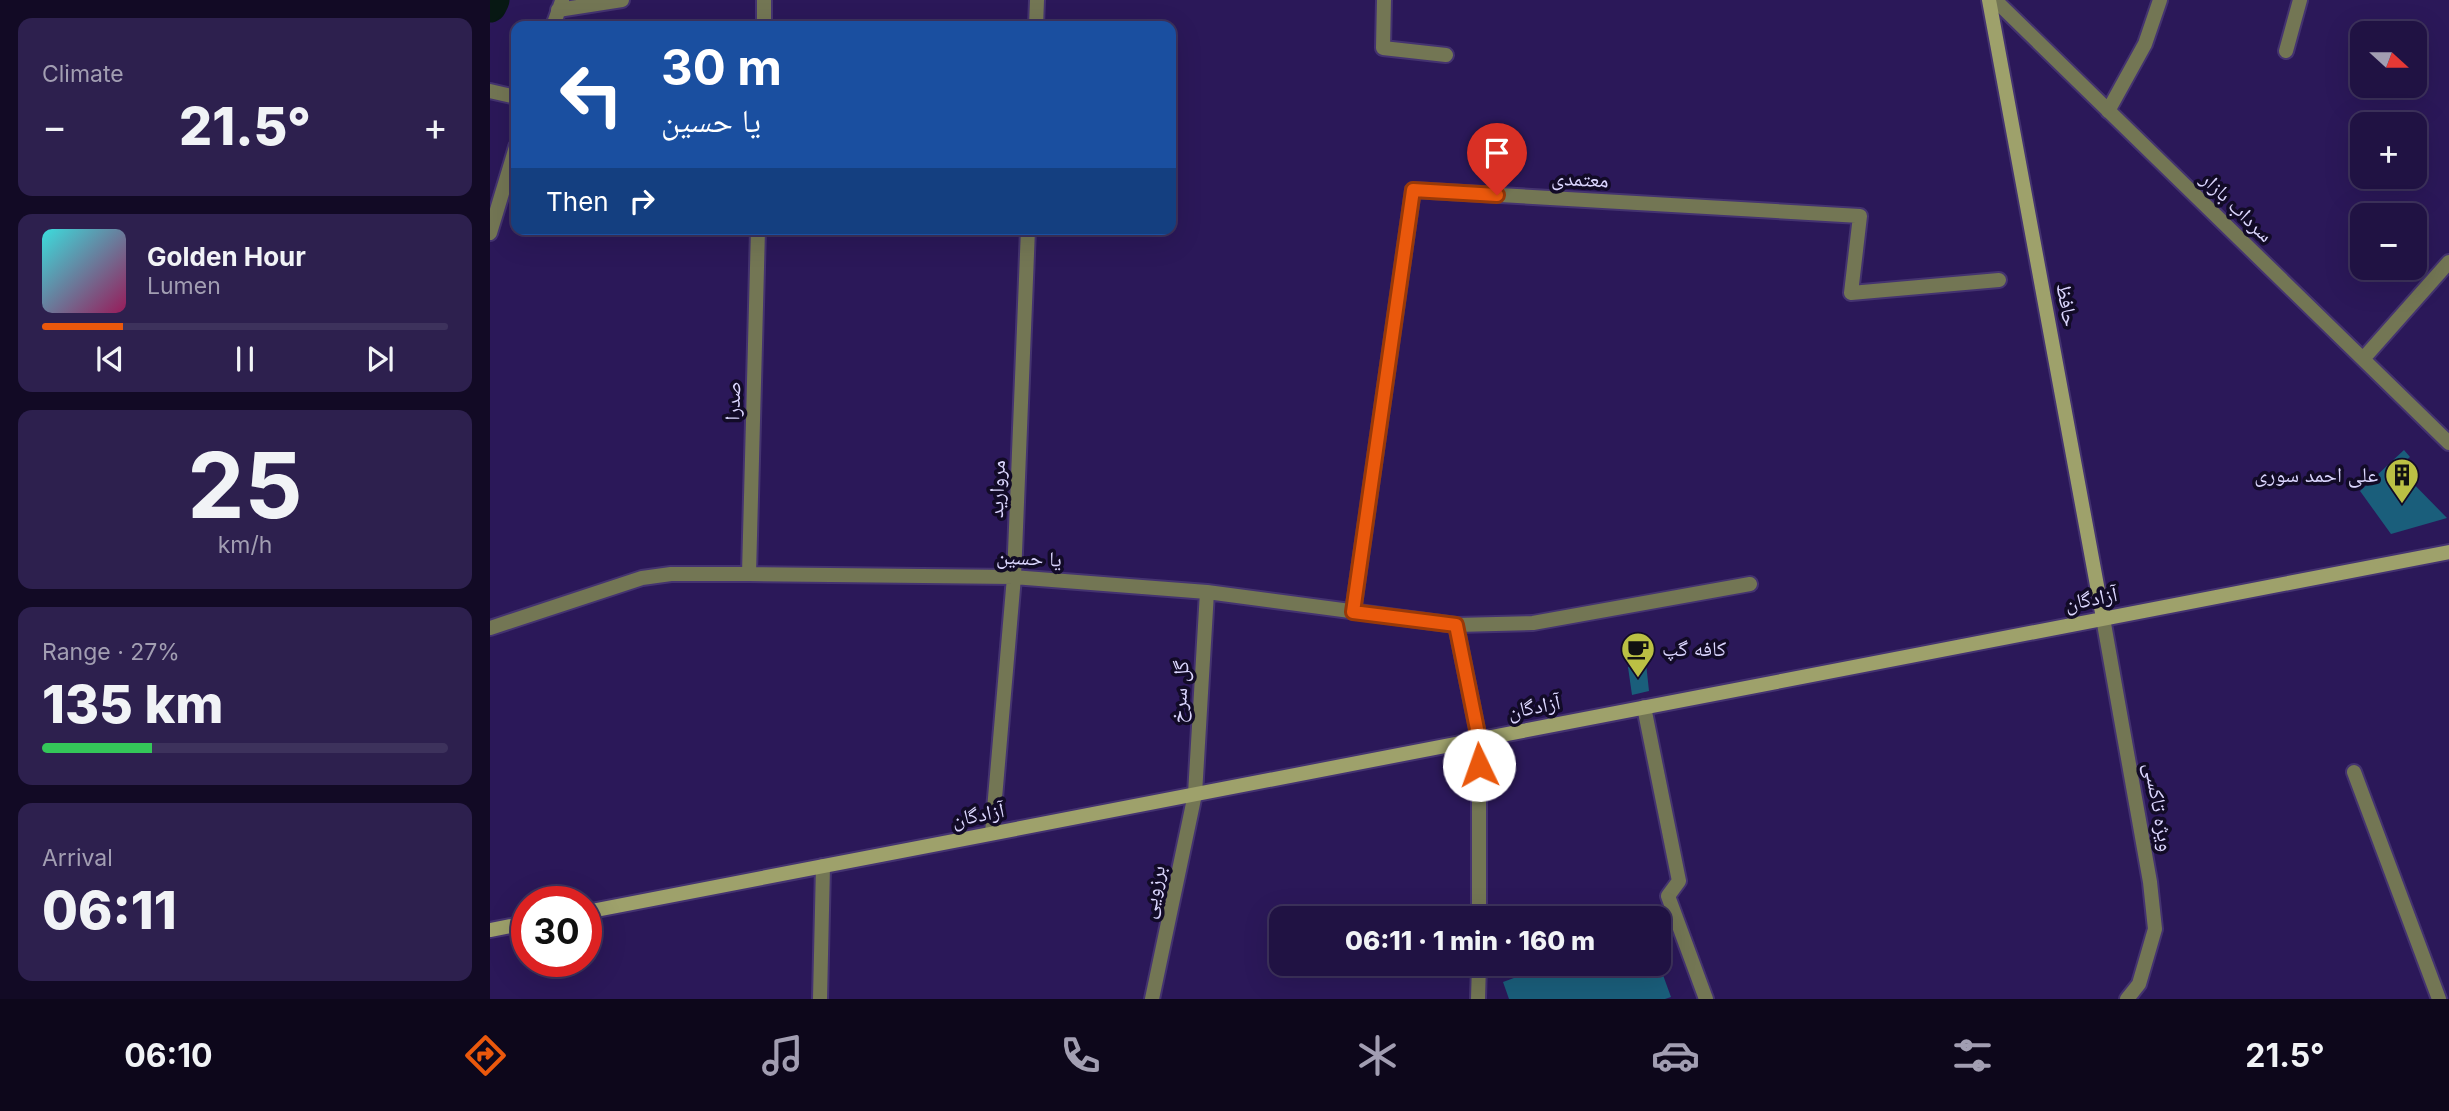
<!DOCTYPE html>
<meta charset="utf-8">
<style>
:root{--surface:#201243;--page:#2d204e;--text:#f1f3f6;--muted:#a29eb2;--line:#3d325c;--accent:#ea580c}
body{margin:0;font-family:Inter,"Noto Naskh Arabic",sans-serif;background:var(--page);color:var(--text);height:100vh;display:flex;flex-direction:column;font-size:26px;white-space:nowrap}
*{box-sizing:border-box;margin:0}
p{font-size:23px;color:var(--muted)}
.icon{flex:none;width:38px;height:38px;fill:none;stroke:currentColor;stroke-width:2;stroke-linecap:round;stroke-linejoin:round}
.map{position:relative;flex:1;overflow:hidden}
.drawer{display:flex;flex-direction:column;gap:18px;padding:18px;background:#120a25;width:490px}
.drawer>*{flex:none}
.hud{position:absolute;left:21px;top:21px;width:665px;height:214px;border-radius:14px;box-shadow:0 7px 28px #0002,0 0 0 2px var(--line);background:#1a4fa0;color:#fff;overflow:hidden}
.needle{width:46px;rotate:111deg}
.controls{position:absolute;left:1860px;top:21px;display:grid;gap:14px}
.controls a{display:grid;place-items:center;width:77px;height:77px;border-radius:14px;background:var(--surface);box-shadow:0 7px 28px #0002,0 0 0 2px var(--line);font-size:35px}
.speed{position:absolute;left:21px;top:886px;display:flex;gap:14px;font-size:35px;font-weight:700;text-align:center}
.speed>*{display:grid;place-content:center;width:91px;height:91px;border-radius:50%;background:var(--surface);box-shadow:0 7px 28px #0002,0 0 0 2px var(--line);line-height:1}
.speed .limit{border:10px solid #d22;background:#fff;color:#111}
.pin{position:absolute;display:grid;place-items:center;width:60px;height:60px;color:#fff;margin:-72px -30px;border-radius:50% 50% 50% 0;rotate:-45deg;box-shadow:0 0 7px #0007}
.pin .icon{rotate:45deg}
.me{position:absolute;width:77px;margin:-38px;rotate:357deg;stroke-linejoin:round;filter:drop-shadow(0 0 5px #0008)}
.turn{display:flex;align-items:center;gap:24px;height:147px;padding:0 35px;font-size:32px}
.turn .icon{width:91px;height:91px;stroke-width:2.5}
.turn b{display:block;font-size:49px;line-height:60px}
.then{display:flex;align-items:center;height:66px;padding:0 35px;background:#0003;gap:14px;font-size:26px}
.big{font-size:52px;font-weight:800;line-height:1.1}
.drawer .widget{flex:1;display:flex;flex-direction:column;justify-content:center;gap:10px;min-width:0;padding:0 24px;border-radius:14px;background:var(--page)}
.drawer .dial{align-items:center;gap:0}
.dial b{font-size:91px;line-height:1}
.song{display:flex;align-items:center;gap:21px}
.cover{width:84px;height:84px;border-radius:10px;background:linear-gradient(135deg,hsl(180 70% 55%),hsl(330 70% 35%))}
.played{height:7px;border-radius:4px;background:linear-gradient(90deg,var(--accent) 20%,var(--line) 20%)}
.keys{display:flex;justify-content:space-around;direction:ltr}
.heat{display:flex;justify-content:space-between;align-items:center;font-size:38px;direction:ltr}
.charge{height:10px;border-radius:5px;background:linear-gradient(90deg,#34c759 27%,var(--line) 0)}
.trip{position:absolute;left:779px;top:906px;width:402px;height:70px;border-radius:14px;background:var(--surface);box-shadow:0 7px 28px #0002,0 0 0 2px var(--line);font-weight:800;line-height:70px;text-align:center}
.dock{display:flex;height:112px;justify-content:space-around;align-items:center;background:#0d071b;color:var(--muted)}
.dock .icon{width:49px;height:49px}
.dock .selected{color:var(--accent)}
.dock b{font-size:32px;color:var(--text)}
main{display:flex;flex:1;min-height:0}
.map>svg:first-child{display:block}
</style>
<main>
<section class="drawer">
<div class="widget"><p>Climate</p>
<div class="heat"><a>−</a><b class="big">21.5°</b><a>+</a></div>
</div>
<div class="widget">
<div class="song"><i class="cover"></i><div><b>Golden Hour</b><p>Lumen</p></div></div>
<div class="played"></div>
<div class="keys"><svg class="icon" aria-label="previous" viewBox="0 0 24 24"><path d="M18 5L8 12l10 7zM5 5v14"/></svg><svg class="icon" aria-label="pause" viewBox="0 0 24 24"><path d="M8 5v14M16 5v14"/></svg><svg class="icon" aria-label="next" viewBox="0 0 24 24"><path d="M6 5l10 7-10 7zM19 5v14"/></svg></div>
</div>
<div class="widget dial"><b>25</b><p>km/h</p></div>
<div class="widget"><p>Range · 27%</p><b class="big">135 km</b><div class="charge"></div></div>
<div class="widget"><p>Arrival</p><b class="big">06:11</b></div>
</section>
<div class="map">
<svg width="1959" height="999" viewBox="0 0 1959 999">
<rect width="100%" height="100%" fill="#2b1859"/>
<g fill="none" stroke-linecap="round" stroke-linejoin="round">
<path stroke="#071813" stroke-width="33" d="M0,6l3,-6"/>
</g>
<path fill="#1a5e7b" d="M1914,450l6,7 -13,10 50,51 -56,16 -31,-43z
M1156,663l3,28 -17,4 -4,-28z
M1061,964h108l12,33 -6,2h-156l-6,-17z"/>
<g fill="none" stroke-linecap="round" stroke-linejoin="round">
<g stroke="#443370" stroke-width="18">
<path id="lane" d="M1613,618l47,264 5,47 -16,55 -12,15"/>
</g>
<g stroke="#443370" stroke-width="18">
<path id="street" d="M894,0l-1,48 63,7
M1505,0l454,443
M68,10l64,-10
M63,26l9,-25
M274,26v-26
M546,26l1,-26
M1796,51l14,-51
M0,91l26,6
M1618,111l37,-67 15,-44
M0,233l26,-86
M1873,359l86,-97
M259,574l9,-345
M863,612l60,-422 447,26 -9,77 148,-13
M966,625l77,-2 217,-39
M0,628l152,-50 29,-4h78l265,3 193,15 249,33 23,114v180
M1154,707l35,174 -11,15 38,103
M1864,772l85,227
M502,833l22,-256 14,-348
M330,999l3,-133
M662,999l43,-205 12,-202
M988,999l1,-35"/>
</g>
<g stroke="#443370" stroke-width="18">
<path id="secondary" d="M1499,0l114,618
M96,912l1863,-360
M0,930l37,-7"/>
</g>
<use href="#lane" stroke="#737654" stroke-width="14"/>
<use href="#street" stroke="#737654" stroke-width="14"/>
<use href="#secondary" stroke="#9ea16b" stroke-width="14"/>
</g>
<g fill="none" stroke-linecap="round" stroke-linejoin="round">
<g stroke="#983908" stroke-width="18">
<path id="route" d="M989,765v-26l-23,-114 -103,-13 60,-422 84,5"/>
</g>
<use href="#route" stroke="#ea580c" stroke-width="12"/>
</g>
<defs>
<g id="building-pin" transform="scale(1.75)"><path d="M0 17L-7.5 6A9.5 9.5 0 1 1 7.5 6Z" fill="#bbc044" stroke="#120b27"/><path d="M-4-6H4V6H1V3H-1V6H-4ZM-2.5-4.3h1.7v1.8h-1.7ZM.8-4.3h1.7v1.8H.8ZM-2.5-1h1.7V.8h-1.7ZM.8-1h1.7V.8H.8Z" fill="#111"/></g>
<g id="cafe-pin" transform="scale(1.75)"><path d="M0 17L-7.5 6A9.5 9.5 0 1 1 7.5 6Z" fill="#bbc044" stroke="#120b27"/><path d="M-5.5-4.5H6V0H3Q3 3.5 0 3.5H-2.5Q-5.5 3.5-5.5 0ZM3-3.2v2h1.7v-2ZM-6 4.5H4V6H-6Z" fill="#111"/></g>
</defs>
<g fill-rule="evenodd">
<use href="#building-pin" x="1912" y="475"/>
<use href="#cafe-pin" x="1148" y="649"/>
</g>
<g text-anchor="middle" stroke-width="7" stroke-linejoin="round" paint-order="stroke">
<g font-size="21" fill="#dbd6fe" stroke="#120b27">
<text transform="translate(1090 179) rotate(3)" y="7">معتمدی</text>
<text transform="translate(1747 207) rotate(44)" y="7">سرداب بازار</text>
<text transform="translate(1577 305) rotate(80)" y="7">حافظ</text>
<text transform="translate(243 401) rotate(-88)" y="7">صدرا</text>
<text transform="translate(507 489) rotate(-88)" y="7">مروارید</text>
<text transform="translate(539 558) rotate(3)" y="7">یا حسین</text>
<text transform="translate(1601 599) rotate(-11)" y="7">آزادگان</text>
<text transform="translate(690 692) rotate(-87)" y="7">گل سرخ</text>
<text transform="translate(1044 707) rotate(-11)" y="7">آزادگان</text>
<text transform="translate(1669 807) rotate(80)" y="7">ویژه تاکسی</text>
<text transform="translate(488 815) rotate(-11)" y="7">آزادگان</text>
<text transform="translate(663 892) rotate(-78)" y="7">برزویی</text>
</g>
<g font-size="21" fill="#dbd6fe" stroke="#120b27" text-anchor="end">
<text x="1888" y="482">علی احمد سوری</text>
<text x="1172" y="656" text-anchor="start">کافه گپ</text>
</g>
</g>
</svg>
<div class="controls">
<a><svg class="needle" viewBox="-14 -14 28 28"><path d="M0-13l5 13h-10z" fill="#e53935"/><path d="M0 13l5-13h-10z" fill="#a29eb2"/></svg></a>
<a>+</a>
<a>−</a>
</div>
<div class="speed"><div class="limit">30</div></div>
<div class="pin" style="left:1007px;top:195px;background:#d93025"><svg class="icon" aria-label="arrive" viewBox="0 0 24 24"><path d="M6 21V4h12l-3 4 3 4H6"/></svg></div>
<svg class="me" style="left:989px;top:765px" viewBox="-20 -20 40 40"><circle r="19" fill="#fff"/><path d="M0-13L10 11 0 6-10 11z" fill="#ea580c"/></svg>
<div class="trip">06:11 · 1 min · 160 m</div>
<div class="hud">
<div class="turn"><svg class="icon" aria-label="left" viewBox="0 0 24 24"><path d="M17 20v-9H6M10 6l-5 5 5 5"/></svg><div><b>30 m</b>یا حسین</div></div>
<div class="then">Then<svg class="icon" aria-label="right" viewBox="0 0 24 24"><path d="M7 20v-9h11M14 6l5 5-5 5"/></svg></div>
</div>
</div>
</main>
<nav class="dock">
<b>06:10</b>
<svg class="icon selected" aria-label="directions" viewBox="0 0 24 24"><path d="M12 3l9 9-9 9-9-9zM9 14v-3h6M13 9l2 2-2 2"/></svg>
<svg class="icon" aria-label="music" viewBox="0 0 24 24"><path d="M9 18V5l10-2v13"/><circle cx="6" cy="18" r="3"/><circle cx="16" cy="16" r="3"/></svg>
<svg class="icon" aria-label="phone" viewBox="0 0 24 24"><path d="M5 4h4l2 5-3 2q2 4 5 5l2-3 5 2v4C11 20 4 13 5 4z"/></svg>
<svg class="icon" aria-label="climate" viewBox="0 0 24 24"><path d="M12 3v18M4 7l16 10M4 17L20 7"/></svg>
<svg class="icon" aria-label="car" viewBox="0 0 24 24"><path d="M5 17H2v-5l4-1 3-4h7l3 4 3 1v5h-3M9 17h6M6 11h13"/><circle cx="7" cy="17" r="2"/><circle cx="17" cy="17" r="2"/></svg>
<svg class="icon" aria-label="filters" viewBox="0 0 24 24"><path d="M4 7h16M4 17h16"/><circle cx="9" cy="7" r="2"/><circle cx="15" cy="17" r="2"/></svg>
<b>21.5°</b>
</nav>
